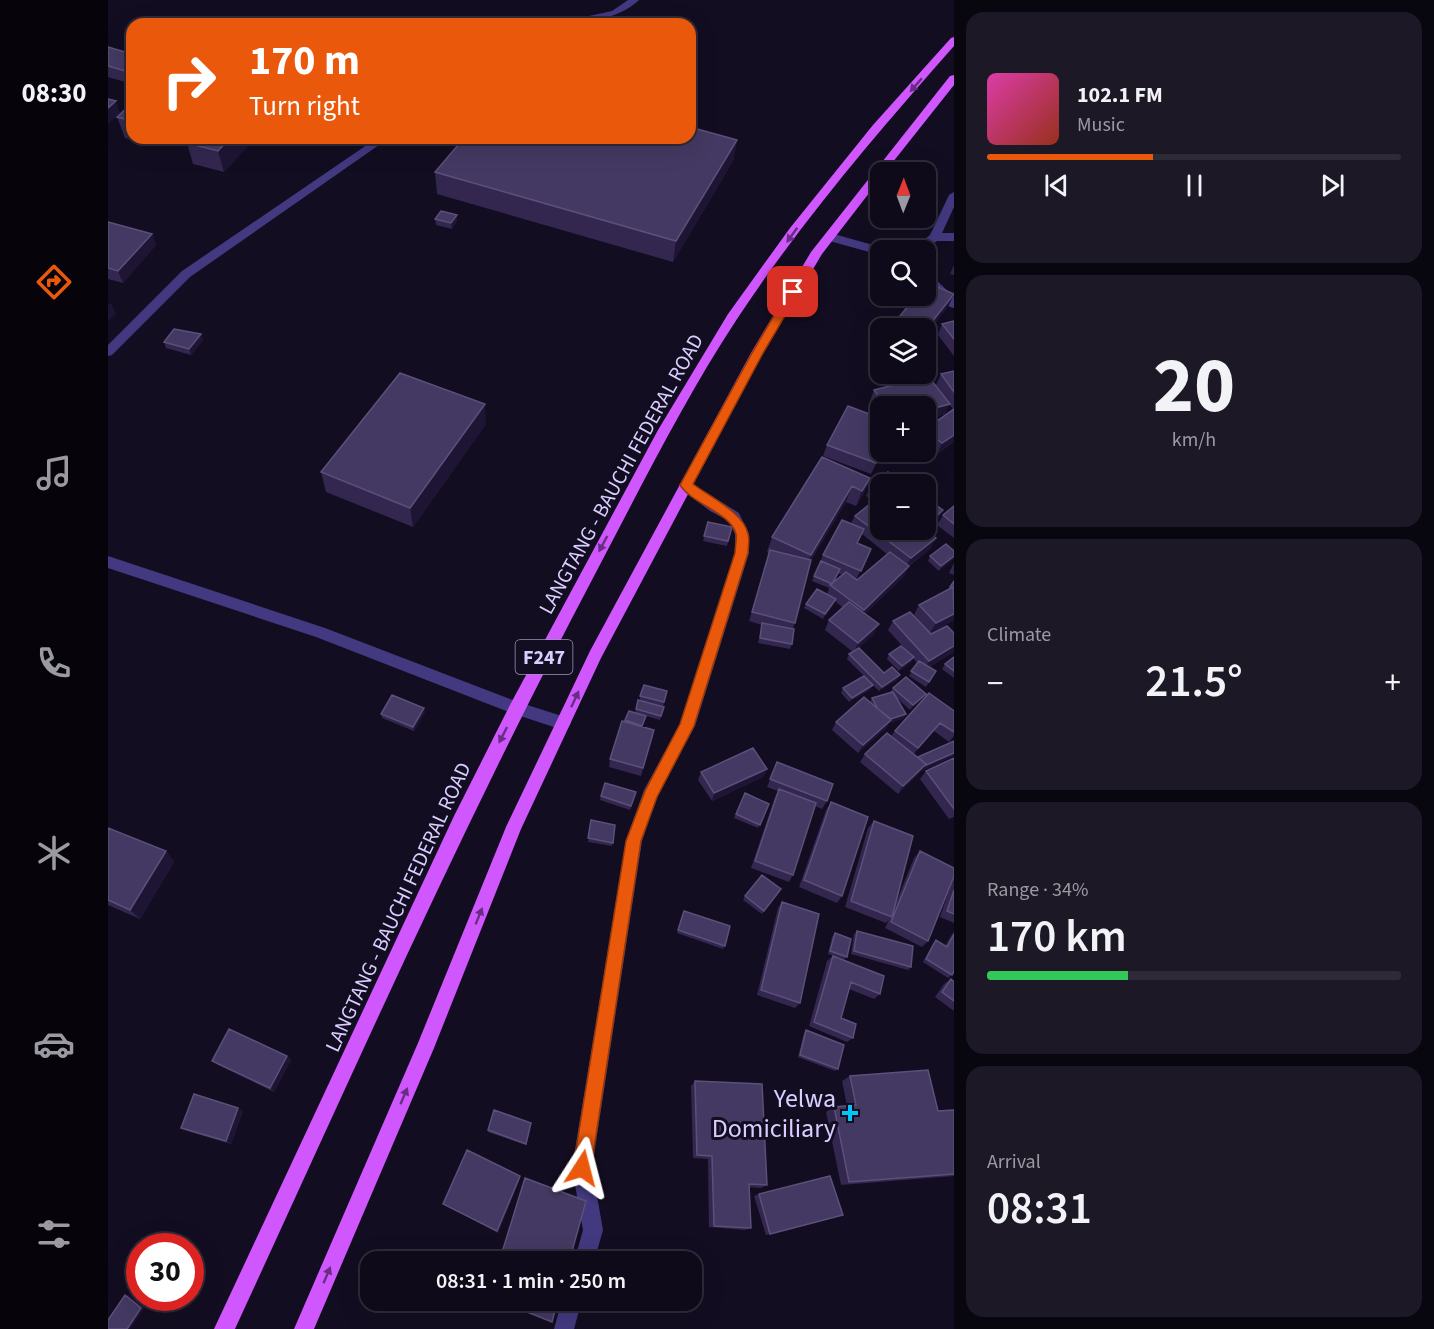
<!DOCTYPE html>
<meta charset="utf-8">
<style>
:root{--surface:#0e0a19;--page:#1c1826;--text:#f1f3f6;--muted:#9b9aa2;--line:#2e2b38;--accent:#ea580c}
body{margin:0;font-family:"Source Sans 3",sans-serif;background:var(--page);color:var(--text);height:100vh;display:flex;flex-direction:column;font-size:22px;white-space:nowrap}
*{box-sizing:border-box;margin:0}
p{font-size:20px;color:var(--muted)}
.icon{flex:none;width:33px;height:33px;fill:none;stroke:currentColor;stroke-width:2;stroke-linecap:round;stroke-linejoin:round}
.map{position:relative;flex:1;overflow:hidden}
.details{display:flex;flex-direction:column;gap:12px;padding:12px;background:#08060e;width:480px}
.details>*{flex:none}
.top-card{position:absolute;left:18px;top:18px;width:570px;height:126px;border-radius:18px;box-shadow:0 6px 24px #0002,0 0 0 2px var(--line);background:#ea580c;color:#fff;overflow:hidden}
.needle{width:39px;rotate:1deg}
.controls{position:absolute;left:762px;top:162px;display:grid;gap:12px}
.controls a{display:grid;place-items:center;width:66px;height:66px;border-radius:12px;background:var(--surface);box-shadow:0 6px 24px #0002,0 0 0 2px var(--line);font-size:30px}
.speed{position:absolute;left:18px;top:1233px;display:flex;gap:12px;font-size:30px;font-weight:700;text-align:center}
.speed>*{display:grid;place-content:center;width:78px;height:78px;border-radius:50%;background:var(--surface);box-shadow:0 6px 24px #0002,0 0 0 2px var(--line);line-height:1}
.speed .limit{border:9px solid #d22;background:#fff;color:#111}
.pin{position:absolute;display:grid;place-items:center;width:51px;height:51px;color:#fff;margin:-26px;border-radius:12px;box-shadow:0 3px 9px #0006}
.me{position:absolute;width:66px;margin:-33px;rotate:9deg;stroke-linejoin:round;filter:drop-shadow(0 0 4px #0008)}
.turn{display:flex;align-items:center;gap:21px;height:126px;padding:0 24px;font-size:27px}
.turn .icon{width:78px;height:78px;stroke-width:2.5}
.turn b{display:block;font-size:42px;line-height:51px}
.big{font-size:45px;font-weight:600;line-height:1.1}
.details .card{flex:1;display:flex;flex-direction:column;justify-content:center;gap:9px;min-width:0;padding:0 21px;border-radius:18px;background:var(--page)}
.details .dial{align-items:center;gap:0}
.dial b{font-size:78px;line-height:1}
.song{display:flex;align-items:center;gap:18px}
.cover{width:72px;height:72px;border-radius:9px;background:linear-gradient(135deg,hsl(320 70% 55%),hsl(10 70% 35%))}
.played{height:6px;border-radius:3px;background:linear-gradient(90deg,var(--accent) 40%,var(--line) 40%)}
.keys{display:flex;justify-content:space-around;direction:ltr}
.heat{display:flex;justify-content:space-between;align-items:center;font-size:33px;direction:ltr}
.charge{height:9px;border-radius:4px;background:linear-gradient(90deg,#34c759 34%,var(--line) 0)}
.trip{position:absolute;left:252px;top:1251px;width:342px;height:60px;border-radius:18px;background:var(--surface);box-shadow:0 6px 24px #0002,0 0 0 2px var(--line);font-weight:600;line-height:60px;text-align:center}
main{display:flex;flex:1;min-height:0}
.dock{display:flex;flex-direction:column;width:108px;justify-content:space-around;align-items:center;background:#06040a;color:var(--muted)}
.dock .icon{width:42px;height:42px}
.dock .active{color:var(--accent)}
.dock b{font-size:27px;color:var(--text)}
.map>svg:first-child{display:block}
</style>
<main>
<nav class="dock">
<b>08:30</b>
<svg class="icon active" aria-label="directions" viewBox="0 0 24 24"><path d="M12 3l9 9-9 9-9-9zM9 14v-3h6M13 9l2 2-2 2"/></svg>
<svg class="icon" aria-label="music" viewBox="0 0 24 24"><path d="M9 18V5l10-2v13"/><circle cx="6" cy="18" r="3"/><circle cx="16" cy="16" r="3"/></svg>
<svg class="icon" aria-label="phone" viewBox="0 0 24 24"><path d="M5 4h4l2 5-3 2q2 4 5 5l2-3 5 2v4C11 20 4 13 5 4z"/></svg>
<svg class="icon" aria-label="climate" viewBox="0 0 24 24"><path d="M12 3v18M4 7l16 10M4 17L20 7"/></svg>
<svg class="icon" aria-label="car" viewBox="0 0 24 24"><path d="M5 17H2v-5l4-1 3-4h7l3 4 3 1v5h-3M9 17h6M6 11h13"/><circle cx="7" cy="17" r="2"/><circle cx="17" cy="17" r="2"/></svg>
<svg class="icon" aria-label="filters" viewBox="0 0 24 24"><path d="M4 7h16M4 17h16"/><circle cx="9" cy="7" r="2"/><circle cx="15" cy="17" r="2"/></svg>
</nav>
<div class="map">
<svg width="846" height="1329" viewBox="0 0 846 1329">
<rect width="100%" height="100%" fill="#130d21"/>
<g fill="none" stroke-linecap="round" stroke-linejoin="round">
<path fill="#433980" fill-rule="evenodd" d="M520,0h11c-22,21 -58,24 -87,24l60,-13z
M269,138h12l-199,139 -78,78 -4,1v-11l74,-74z"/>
<path fill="#433980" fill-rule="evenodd" d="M846,192v15l-12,26h12v8h-17l-14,9h-12l19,-15 19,-40z
M722,233l54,15 1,2h-5v5l-54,-15 -2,-3z
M818,273l4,1 24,23v11l-4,-1 -24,-24z
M578,480l53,33 10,21v19l-54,173 -38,71 -15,44 -50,327 11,62 -9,32h-20l9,-32 -11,-62 54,-327 18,-51 36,-66 55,-171v-19l-6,-13 -19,-10 -29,-22 -2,-4z
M0,556l217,72 193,74 50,16 3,5 -3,5 -5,2 -52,-17 -195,-76 -208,-69z
M454,1300h20l-8,29h-20z"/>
<path fill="#d056fe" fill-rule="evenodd" d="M846,37v9c-77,87 -153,176 -217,273 -54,82 -98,172 -144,259 -130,246 -242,499 -358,751h-21l240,-513 57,-113 147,-273 70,-116 62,-86 83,-103 78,-87z
M846,75v10l-69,87h-5v7l-58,75 -59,99 -162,305 -80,171 -87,219 -120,281h-20l124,-286 88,-216 84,-176 161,-298 60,-101 139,-176z"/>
</g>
<path fill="#33274f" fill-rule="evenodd" d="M0,47l24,7v30l-24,-7z
M24,103v35h32l-8,8 -31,-8 -8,-21z
M147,138l-31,34 -31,-8 -6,-21z
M629,140l-4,21 -60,101 -236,-68 -2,-22z
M327,219l22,2 -5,8 -16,-4z
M0,222l44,12 4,11 -33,38 -15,-4z
M846,265v10l-4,-1z
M846,294l-5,11 -23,30v-7h-37l6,-1 5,-11z
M846,321v35l-16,-21 4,-11z
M93,334l2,6 -12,15 -25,-7 -2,-6z
M846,371v71l-17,12 -11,-9v-39h-46v10l-10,-15 4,-11 62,-5 5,-11zM841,404l4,5 -17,12 -3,-3 12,-4z
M378,424l-73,103 -87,-35 -5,-20z
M719,445l53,7h2l-11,22 -48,-18z
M714,457l48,21 -6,15 -8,13 -10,-4 -35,58 -18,69 -1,15 -2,5 -32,-6 4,-18 -13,-4 20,-68 -2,-1 5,-15z
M772,484v46h46l12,-10 -12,10 5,18 -22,18 -5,10 -39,38 9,20 -19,17 29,22 13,7 -18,11 -13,-13 7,7 -3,5 -21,12 -8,-9 2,-5 21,-12 -17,-17 2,-5 4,-2 -28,-22 4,-10 14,-12 -8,-7 -12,18 -19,-11 2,-4 21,-10 2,-6 -17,-7 11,-26 28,-32 4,-7 18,-15 -7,-5 5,-10zM754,534l25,20 -31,26 15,-31 -13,-6zM730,573l4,2 -9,8z
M846,506v32l-17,-13 6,-10z
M600,522l24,5 -5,19 -24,-5z
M846,551l-15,20 -11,-10 2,-5z
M846,563v12l-5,-2z
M846,581v39l-24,13 -16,-18 5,-10 29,-15z
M785,621l38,13 23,-1v19l-25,15 7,4 -10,16 -17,-11 8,-13 -4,-5 -2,4 -12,9 -12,-12 2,-5 16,-5 -17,-19z
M846,657v21l-12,-9 3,-5z
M785,688l33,6 -3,4 -13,12 -13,-12 7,20 -15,5 -3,5 -28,25 -26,-23 4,-8 34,-20 2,-4 18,-6z
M559,691l-7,29 -14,-4 -4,11 12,3 -13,46 -32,-9 1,-8 15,-39 10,-7 3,-13h2v-4z
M846,711v25l-5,6 -15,-11 -20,23 4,3 36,-16v15l-33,15 -23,23 -38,-32 5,-8 26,-18 4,-5z
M317,712l-11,19 -32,-13 -1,-4z
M846,758v59l-5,2 -29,-40 6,-8z
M669,762l50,39 -5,8 -7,-3 -22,69 -4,7 -38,-14 24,-71 3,-6 -11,-4z
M659,769l-4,8 -51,24 -14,-21 3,-8z
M637,793l24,11 -11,24 -24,-10z
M493,796h34l-5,14 -30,-10z
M723,802l11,94 -5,7 -38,-16 27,-77z
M483,820l24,5 -3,21 -24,-4z
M766,821l21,84 19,-47 6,-7 34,26v46l-14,-6 13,-39 -25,63 -6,6 -37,-19 4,-8 -3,3 -41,-16 23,-79z
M0,828l58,23 8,11 -34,57 -32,-14z
M673,889l-19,25 -19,-14 2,-4z
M674,902l18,101 -5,5 -38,-13 21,-87z
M576,911l41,35 -2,3 -46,-16z
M749,931l54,36 -3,3 -57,-16 3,-20z
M846,931v40l-2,4 -4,3 -25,-16 10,-19 3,-3 9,6z
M727,933l12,24 -3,2 -16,-5 4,-17z
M725,956l47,38 -6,5 -25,-10 -8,29 12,20 -6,4 -38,-16 18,-65z
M843,979l2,2 1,-2v32l-19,-14 9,-13z
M698,1030l32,39 -3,2 -37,-14 6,-24z
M179,1056l4,4 -17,32 -56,-27 -6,-4z
M742,1076l88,35 16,-1v66l-113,9 -15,-73 8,-5 13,-1 -5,-25z
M587,1081l72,104 -6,3 -12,-1 2,41 -6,2 -36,-3 -1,-68 -15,-1 -2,-72z
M135,1111l-12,33 -44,-13 -6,-3z
M423,1123l-5,22 -38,-13v-2z
M412,1176v2l-22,55 -55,-29z
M651,1194l84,21 -77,20 -12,-39z"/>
<path fill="#1e1535" d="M8,101l4,12 -12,11v-16z
M45,138h11l-8,8z
M122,138h25l-31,34 -6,-21z
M629,140l-4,21 -60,101 3,-21z
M349,215v6l-5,8 -1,-6z
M44,234l4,11 -33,38 -5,-12z
M846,294l-5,11 -23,30 1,-7z
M3,303l5,11 -8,7v-16z
M93,334l2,6 -12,15 -2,-6z
M377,404l1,20 -73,103 -3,-19z
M842,404l-5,10 -19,6 1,-10z
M828,421l-10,9v-6z
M846,435v7l-17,12 5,-11z
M762,478l-6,15 -8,13 6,-15z
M744,486l-6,16 -41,67 6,-14z
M835,510l-5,10 -18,15 6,-5v-5z
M828,538l-5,10 -26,20 6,-10z
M846,556v3l-15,12 2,-5z
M801,566l-5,10 -45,44 5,-10z
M728,599l-2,5 -11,15 2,-5z
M846,614v6l-24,13 6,-10z
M771,624l-5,10 -20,18 4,-9z
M846,646v6l-31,18 6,-9z
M806,657l-3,5 -12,9 3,-5z
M792,675l-3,5 -18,11 3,-4z
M765,685l-3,5 -21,12 3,-4z
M818,694l-3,4 -13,12 3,-5z
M316,708l1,4 -11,19 -1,-4z
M798,714l-2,4 -15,5 -3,5 -28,25 5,-8 23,-24z
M832,723l-6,8 -22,25 6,-8z
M846,753v3l-33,15 -23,23 5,-8 23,-22z
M659,769l-4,8 -51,24 2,-8z
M58,851l8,11 -34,57 -10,-9z
M179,1056l4,4 -17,32 -4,-4z
M130,1108l5,3 -12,33 -5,-3z
M412,1176v2l-22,55 -1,-2z
M17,1295h4l16,12 -15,22h-3z"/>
<path fill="#443962" stroke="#5c507b" stroke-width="1.5" d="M0,47l24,7v19l-24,-7z
M0,99l8,2 -8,7z
M24,103v18l-15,-4z
M582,127l47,13 -61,101 -241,-69 29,-34h226z
M83,138h39l-12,13 -31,-8z
M333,211l16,4 -6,8 -16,-4z
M0,222l44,12 -34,37 -10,-3z
M818,282l28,12 -27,34 -27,-12 16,-20h10z
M846,321v18l-12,-15z
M782,326l10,2h-11z
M66,329l27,5 -12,15 -25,-7z
M846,371v21l-13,-18z
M292,373l85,31 -75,104 -89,-36z
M820,376l22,28 -23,6 9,11 -10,3v-18h-41l-11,-16z
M740,406l32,12v34h1l-5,11 -49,-18z
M846,409v26l-12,8 -16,-13v-1z
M714,457l48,21 -8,13 -10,-5 -41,69 -39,-18z
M780,472l18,12h-26v9l-9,-7z
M772,496v34h45l11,8 -25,20 -56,-42z
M818,498l17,12 -17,15z
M846,506v18l-11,-9z
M734,520l22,9 -7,14 14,6 -10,22 -38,-16z
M600,522l24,5 -4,14 -24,-5z
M838,544l8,7v5l-13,10 -11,-10z
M662,550l41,10 -16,63 -43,-11z
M782,552l19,14 -45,44 -34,-25 16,-13 11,8z
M713,561l19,8 -8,15 -18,-8z
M846,581v7h-2l-2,-1z
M845,587l1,27 -18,9 -17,-18z
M709,589l19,10 -11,15 -19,-10z
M741,602l30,22 -21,19 -29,-23z
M802,612l21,22 16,-8 7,7v13l-25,15 -36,-40z
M654,623l32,6 -2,15 -32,-6z
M793,646l13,11 -12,9 -13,-12z
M751,648l25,25 8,-6 8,8 -18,12 -33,-33z
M846,657v14l-9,-7z
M811,661l17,10 -7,11 -18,-11z
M756,676l9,9 -21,13 -9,-10z
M798,677l20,17 -13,11 -20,-17z
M536,685l23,6 -3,11 -24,-6z
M785,692l13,22 -15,5 -13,-10 -6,-11z
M821,693l25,18v21l-14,-9 -22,25 -23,-17z
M284,695l32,13 -11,19 -32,-13z
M756,697l27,23 -28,25 -27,-23z
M530,700l26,7 -3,9 -25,-7z
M521,711l17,5 -4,10 -17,-6z
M514,721l32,9 -11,38 -33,-9z
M779,733l39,31 -23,22 -38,-32z
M846,741v12l-30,13 2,-2 -8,-7z
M645,748l14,21 -53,24 -13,-21z
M846,758v51l-28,-38z
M669,762l56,22 -6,17 -57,-22z
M497,783l31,9 -5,14 -30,-10z
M671,789l37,14 -23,72 -38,-14z
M637,793l24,11 -9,21 -24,-11z
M723,802l37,15 -26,79 -38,-16z
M483,820l24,5 -2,18 -25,-5z
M766,821l39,15 -21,81 -41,-16z
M0,828l58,23 -36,59 -22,-10z
M812,851l34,17v8l-26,65 -37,-19z
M654,875l19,14 -17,22 -19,-15z
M846,890v24l-7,-3z
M674,902l37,12 -19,89 -39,-13z
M576,911l46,15 -5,20 -47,-16z
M749,931l56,15 -2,21 -57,-16z
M727,933l16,6 -4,18 -17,-6z
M846,934v37l-2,4 -26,-16 10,-19 11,7z
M725,956l51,20 -4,18 -29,-12 -10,36 15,6 -3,14 -39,-16z
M843,979l3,3v19l-12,-9z
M121,1029l58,27 -17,32 -58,-27z
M698,1030l38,15 -6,24 -38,-14z
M820,1070l10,41 16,-1v64l-105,8 -15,-75 22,-2 -6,-29z
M587,1081l67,3 5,101 -18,-1 2,44 -37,-2 -2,-70 -15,-1z
M86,1094l44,14 -12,33 -45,-13z
M386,1110l37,13 -5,21 -38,-14z
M359,1150l53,26 -23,55 -54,-27z
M722,1176l13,39 -73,19 -11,-40z
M417,1178l61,23 -17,61h-70z
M17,1295l16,13 -14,21h-19v-9z
M389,1300h61l-6,22z"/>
<defs><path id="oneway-solid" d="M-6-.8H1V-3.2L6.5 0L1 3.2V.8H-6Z" transform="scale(1.5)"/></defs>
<g fill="#682e84">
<use href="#oneway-solid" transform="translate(808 85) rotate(131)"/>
<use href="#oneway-solid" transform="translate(684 235) rotate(126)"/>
<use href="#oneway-solid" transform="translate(495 544) rotate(118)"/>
<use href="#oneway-solid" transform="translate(467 699) rotate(-65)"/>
<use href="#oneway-solid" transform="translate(395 735) rotate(117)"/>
<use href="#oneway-solid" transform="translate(371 916) rotate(-68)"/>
<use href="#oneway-solid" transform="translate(296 1096) rotate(-67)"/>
<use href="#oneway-solid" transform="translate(219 1275) rotate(-67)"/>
</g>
<path fill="#ea580c" stroke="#983908" stroke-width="1.5" d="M685,289l6,3 -36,61 -70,131c17,13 51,29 55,50 2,6 0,13 0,19l-54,173 -37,71 -16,44 -50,327 -3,6 -6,3 -6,-3 -3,-6 53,-327 19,-50 35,-67 55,-171c0,-6 2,-13 1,-19 -5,-21 -44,-30 -56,-49l72,-132 37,-63z"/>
<path fill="#02c6f7" stroke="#130d21" stroke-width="2" d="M739 1104h6v6h6v6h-6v6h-6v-6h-6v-6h6z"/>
<g text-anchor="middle" stroke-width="6" stroke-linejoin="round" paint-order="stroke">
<rect fill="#130d21" stroke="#9e94bc" stroke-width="1.5" x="407.5" y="640" width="57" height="34" rx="4.5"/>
<g font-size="20" font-weight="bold" fill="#d9ceff">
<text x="436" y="664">F247</text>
</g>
<g font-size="21" fill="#d9ceff" stroke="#130d21">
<text transform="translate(513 474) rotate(-61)" y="7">LANGTANG - BAUCHI FEDERAL ROAD</text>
<text transform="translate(290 907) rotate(-65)" y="7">LANGTANG - BAUCHI FEDERAL ROAD</text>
</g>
<g font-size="26" fill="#d9ceff" stroke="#130d21" text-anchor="end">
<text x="728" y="1107">Yelwa<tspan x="728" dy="30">Domiciliary</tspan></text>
</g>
</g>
</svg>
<div class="controls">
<a><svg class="needle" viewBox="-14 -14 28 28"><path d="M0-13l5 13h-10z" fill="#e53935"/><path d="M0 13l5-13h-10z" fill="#9b9aa2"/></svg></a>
<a><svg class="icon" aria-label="search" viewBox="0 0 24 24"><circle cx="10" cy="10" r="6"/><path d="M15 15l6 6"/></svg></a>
<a><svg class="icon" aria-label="layers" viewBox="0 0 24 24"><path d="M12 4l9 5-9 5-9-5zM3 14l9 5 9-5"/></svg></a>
<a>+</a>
<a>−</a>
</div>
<div class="speed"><div class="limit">30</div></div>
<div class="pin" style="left:685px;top:292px;background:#d93025"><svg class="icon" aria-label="arrive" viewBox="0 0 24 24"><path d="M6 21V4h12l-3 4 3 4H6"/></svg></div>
<svg class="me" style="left:474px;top:1168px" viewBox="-20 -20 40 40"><path d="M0-17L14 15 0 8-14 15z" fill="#ea580c" stroke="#fff" stroke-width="4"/></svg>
<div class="trip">08:31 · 1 min · 250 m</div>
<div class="top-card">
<div class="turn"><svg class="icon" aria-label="right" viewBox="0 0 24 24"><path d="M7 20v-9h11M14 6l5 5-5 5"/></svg><div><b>170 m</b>Turn right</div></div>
</div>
</div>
<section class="details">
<div class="card">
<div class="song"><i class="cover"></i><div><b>102.1 FM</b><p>Music</p></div></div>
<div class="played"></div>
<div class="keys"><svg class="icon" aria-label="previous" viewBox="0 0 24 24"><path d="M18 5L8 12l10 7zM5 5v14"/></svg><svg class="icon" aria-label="pause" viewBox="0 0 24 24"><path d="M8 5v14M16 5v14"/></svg><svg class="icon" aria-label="next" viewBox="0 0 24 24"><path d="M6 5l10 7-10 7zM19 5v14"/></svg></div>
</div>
<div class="card dial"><b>20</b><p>km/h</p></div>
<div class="card"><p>Climate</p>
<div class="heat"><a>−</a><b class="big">21.5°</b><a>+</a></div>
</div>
<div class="card"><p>Range · 34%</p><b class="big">170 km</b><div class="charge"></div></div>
<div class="card"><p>Arrival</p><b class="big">08:31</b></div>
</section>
</main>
